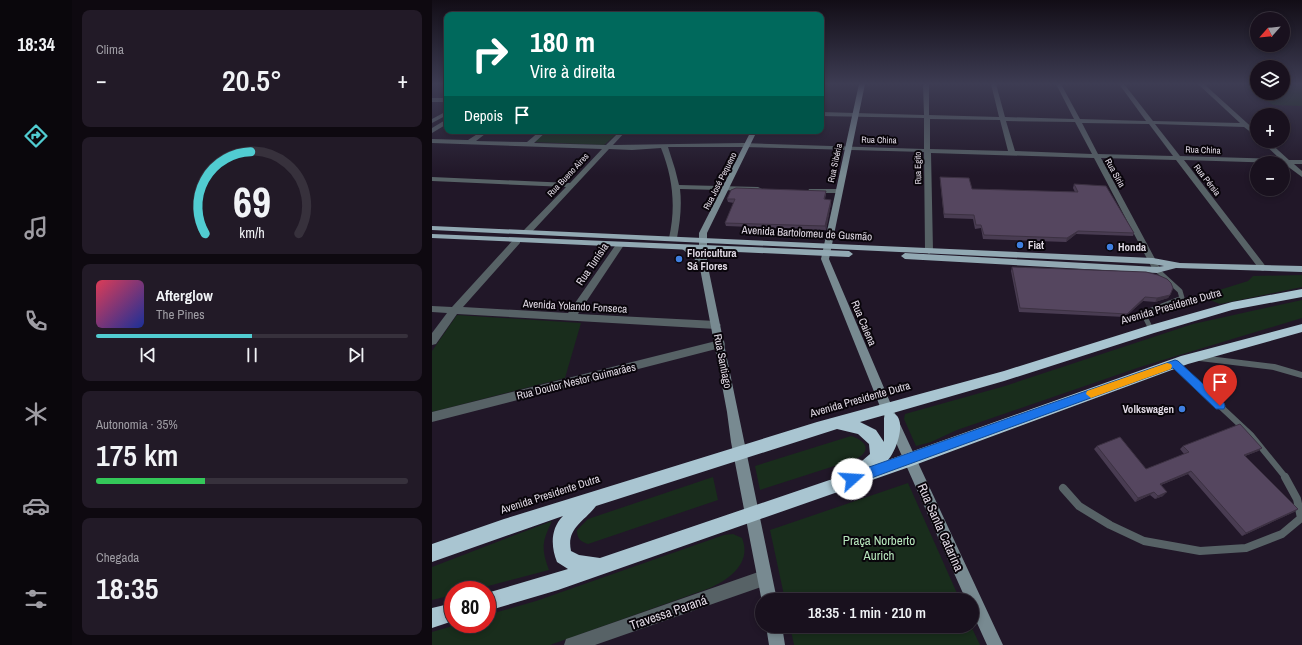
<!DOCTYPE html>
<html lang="pt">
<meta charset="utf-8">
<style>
:root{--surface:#19111e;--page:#221a27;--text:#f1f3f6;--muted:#9f9da4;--line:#37313c;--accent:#51ccd1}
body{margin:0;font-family:"Archivo Narrow",sans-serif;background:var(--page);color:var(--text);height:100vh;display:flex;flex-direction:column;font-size:15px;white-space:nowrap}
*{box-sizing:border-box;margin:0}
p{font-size:13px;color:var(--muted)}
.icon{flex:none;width:22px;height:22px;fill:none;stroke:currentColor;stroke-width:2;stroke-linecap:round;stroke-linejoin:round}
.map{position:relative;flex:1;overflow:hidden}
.panel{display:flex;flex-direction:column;gap:10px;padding:10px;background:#0e0910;width:360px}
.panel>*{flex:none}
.hud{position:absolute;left:12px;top:12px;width:380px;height:122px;border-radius:8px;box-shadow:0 2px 6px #0003,0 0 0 1px var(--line);background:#00695c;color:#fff;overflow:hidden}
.needle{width:26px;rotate:243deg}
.fabs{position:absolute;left:818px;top:12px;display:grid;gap:8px}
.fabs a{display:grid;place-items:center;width:40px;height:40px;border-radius:50%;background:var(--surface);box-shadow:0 2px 6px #0003,0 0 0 1px var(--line);font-size:20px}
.speed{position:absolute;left:12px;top:581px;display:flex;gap:8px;font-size:20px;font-weight:700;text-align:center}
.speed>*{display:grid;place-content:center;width:52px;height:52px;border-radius:50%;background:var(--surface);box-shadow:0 2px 6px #0003,0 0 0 1px var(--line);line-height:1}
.speed .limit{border:6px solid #d22;background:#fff;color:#111}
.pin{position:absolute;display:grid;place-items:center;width:34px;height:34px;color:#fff;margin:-41px -17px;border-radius:50% 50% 50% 0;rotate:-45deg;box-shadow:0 0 4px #0007}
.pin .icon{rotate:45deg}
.me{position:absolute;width:44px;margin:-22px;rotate:71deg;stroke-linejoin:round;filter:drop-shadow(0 0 3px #0008)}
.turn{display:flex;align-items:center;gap:14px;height:84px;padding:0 20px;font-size:18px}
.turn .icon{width:52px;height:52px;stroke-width:2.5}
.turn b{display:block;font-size:28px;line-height:34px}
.then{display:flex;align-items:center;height:38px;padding:0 20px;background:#0003;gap:8px;font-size:15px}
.big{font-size:30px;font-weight:600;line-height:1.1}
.panel .tile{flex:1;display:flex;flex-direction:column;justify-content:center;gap:6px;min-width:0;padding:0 14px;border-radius:8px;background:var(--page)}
.panel .dial{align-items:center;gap:0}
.dial svg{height:104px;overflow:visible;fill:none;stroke:var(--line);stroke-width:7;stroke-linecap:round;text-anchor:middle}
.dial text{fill:var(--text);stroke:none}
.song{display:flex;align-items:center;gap:12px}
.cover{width:48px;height:48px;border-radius:6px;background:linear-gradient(135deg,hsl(350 70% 55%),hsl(230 70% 35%))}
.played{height:4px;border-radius:2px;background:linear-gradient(90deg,var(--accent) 50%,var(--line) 50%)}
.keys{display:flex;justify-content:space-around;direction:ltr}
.heat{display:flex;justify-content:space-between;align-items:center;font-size:22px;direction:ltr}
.charge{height:6px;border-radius:3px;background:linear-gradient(90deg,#34c759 35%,var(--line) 0)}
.trip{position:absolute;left:323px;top:593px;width:224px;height:40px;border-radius:20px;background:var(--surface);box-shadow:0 2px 6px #0003,0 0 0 1px var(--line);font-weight:600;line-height:40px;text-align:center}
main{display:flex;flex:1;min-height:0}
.tabs{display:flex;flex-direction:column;width:72px;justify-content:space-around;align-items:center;background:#0a070c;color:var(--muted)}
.tabs .icon{width:28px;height:28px}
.tabs .selected{color:var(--accent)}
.tabs b{font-size:18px;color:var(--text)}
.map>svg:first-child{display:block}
</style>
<main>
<nav class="tabs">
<b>18:34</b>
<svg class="icon selected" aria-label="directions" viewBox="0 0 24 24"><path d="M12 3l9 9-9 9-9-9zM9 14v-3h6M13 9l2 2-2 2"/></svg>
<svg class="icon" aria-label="music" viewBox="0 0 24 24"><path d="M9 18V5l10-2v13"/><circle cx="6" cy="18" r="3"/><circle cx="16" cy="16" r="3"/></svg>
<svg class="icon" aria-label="phone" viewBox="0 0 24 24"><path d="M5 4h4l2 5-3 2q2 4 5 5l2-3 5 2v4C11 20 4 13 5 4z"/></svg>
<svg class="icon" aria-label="climate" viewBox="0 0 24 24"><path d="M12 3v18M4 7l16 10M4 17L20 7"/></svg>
<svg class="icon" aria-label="car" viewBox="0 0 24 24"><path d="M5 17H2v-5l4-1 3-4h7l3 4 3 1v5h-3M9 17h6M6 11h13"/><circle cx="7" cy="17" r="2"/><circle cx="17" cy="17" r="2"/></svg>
<svg class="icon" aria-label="filters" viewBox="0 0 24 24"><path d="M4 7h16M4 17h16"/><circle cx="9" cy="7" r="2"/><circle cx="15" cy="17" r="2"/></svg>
</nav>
<section class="panel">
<div class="tile"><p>Clima</p>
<div class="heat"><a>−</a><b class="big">20.5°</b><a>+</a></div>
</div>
<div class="tile dial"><svg viewBox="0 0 100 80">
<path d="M14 69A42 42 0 1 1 86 69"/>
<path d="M14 69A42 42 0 0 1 49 6" stroke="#51ccd1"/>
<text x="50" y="56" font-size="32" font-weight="700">69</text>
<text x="50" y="72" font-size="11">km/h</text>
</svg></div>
<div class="tile">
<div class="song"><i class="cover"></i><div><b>Afterglow</b><p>The Pines</p></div></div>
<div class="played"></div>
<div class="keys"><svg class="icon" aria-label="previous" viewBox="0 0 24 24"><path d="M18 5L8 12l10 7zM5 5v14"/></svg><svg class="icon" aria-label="pause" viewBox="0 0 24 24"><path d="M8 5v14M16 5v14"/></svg><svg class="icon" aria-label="next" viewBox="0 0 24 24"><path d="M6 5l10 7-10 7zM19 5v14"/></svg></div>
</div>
<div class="tile"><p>Autonomia · 35%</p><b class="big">175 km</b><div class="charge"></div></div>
<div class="tile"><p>Chegada</p><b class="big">18:35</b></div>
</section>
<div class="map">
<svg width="870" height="645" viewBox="0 0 870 645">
<rect width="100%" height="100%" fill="#211728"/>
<path fill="#192d1c" d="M868,84l2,2v20l-29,-1 -29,-19 13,-1v8h26v-8z
M116,131h72l-16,14 -70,-3z
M870,275v12l-82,17 -20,-8 48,-15 5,-5z
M870,300v18l-162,49 -183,63 -26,12 -15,4 -12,-27 1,-5 100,-28 188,-62z
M25,315l124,8 -16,55 -133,34v-61z
M419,436c8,2 21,10 11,19 -3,3 -8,5 -12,6l-90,29 -5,-24z
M281,477l5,23 -130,44c-8,-3 -11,-5 -11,-14l11,-11z
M476,483l52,117h-175l-15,-70z
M120,521c-10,21 -11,27 -3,49l-76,20h-20v5l-21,5v-33z
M301,534l9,4c10,25 -12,41 -32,50l-160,57h-118v-13l27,-8h28v-9l49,-14 188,-66z
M358,626h181l9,19h-186z"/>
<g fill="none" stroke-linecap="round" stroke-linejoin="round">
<path stroke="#576266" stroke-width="5" d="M719,329l-7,-14 5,-4 33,-13 -2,-7 -23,-21"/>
<path stroke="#576266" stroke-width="6" d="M768,358l74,9 28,8
M743,364l76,71 35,43"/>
<path stroke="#576266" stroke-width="8" d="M631,488l16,18 31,19 34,16 56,10 46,-3 36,-14 19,-16 -4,-19 -12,-22"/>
<path fill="#576266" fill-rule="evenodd" d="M491,84h6v31l70,2 -8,-33h5l9,33 69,2 -18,-35h5l19,35 66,2 -27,-37h5l29,37 87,2 -42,-39h6l53,48v5l-13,-10 -89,-3 25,32 100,3 -19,-18h7l21,19h13v4h-8l8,7v6l-19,-14 -99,-3 83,108 -4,3 -3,-1 -84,-110 -75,-2 60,112 -4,3 -4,-3 -59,-112 -163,-5 2,98 -4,3 -4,-3 -1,-99 -181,-5h-75l7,22 4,16 79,2 4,2 -4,2 -78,-2c2,17 0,33 -3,49l-4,2 -4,-2c7,-31 4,-60 -8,-90l-29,2 -23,-1 -79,85h-3l-4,-2 1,-2 42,-43 -134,-6v-4l138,6 32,-34 -170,-6v-4l36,1 14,-9h7l-13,10 51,1 13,-11h7l-13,12 72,2 14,-14h6l-13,14 130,-2 181,6v-31l-103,-2v-4l103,3zM498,119l70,1 8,31 -78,-2zM574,121l69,1 17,32 -77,-3zM650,123l67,1 24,32 -75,-2z
M0,98h15v4h-15z
M15,111v4l-15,8v-4z
M15,119v5l-15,9v-5z
M377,189h29l4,2 -4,2h-26l-4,-2z
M85,238l3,1v4l-57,64 105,6 49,-70 3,-1 4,3 -46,69 138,7 5,4 -5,4 -259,-15 -21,30 -4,1v-12l15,-20 -15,-1v-6l20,1 62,-68z
M288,340l4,1 1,3 -1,3 -292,75v-10z
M332,570l5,3 3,5 -3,5 -5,3 -169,59h-31l2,-6 6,-2z"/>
<path fill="#788a91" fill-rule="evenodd" d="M427,84h6l-36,175 64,150 110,236h-16l-15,-33v-12h-6l-85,-191 -60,-150z
M319,131h6l-50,102v29l70,338h-15v2l-31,-160 -4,-30 -28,-149 -18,-15 1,-2h6l11,8v-21z
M334,626h16l3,19h-16z"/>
<path fill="#92a9b3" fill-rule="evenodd" d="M0,226l721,32 27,5 122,3v6l-126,-4 -19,5 -252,-14 -4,-3 4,-3 252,14 7,-1 -11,-2 -721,-34z
M0,234l417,17 4,3 -4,3 -417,-19z"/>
<path fill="#a9c5d1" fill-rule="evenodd" d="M870,289v8l-70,13 -78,23 -150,48 -111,32c15,6 3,39 -5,47l293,-104 121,-32v8l-114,32 -276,102 -354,124 -71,21v-18l81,-24 -11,-7c-6,-15 -7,-33 6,-46l-131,46v-18l72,-25 313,-97 187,-51 147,-46 81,-23zM453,415l-1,3v24l-8,-12 -16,-8zM405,429l21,5 11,10 1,10 -15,13 -2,5 -253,86 -21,-3 -8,-4c-5,-23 13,-29 25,-45z
M21,603v18l-21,7v-20z"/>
</g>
<path fill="#493c52" d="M508,177l32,12 103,3 -2,-4 1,-4 60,49 -1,3 -57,-2 -10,8 -83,-3 -2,-11 -6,1 -2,-10 -29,-1 -4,-38z
M394,191v3l-1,5 6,4 -5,27 -100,-4 -1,-3 9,-20 -6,-1 -1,-3z
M580,267l158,28 -2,3 -13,4 -12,-1 -18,16 -106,-5 -8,-41z
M665,446l49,23 38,-15 -4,-5 3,-3 79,2 -4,3 -13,5 53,53 -4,3 -52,24 -54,-62 -27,11 2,11 -8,3 -5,-4 -15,7 -41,-53z"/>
<path fill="#3c3142" d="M399,200v3l-5,27 -1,-4z
M646,231l-2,3 -10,8 1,-4z
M738,295l-2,3 -13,4 2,-4z
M713,297l-2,4 -18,16 2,-3z
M830,448l-4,3 -18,7 4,-3z
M759,471l-3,3 -32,13 4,-3z
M722,492l-4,3 -15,7 3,-4z
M735,492l-4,4 -8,3 3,-3z
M866,509l-4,3 -52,24 4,-3z"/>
<path fill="#55465f" stroke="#3c3142" d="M508,177l29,1 3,11 106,3 -4,-8 32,2 28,47 -56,-2 -11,7 -83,-3 -3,-10h-5l-2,-10 -30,-1z
M304,188l90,3 -2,8 7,1 -6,26 -100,-3 10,-24h-8l4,-9z
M580,267l134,5 12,3 9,4 4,4 2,5 -3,7 -13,3 -12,-1 -18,17 -107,-6z
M808,424l22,24 -18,7 54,54 -52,24 -55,-62 -31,13 7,8 -9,4 -4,-4 -16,6 -41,-52 23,-9 26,32 43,-17 -6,-6z"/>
<linearGradient id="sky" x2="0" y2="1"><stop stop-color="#120d16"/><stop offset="0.48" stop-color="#3d3c53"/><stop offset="1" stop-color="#3d3c53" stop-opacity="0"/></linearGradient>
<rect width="870" height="175" fill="url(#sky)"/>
<path fill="#1a73e8" stroke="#114b97" d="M743,360l3,1 46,42 1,3 -1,3h-8l-43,-41 -321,117 -4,-2 -2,-4 2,-4 4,-2z"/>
<path fill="#f59e0b" d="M735,363l4,1 1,2 -1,3 -80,29 -5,-4 1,-3z"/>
<g fill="#3f7fe0" stroke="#09050b" stroke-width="1.5">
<circle cx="588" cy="245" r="4"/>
<circle cx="678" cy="247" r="4"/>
<circle cx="247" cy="259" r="4"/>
<circle cx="750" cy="409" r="4"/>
</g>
<g text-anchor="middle" stroke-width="4" stroke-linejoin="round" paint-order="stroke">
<g font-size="9" fill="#e1dae5" stroke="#09050b">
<text transform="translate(447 140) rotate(1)" y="3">Rua China</text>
<text transform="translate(771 150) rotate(2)" y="3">Rua China</text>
<text transform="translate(403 163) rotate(-78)" y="3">Rua Sibéria</text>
<text transform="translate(486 168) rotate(-91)" y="3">Rua Egito</text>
<text transform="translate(683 173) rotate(61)" y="3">Rua Síria</text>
<text transform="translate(136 175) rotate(-47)" y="3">Rua Bueno Aires</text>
<text transform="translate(775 180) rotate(52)" y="3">Rua Pérsia</text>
<text transform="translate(288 181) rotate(-63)" y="3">Rua José Pequeno</text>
</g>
<g font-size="11" fill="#e1dae5" stroke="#09050b">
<text transform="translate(375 233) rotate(3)" y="4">Avenida Bartolomeu de Gusmão</text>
<text transform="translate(160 264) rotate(-56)" y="4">Rua Tunísia</text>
<text transform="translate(143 306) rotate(3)" y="4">Avenida Yolando Fonseca</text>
<text transform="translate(739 306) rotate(-16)" y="4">Avenida Presidente Dutra</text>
<text transform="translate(432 323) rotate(67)" y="4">Rua Caiena</text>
<text transform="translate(291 361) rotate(79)" y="4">Rua Santiago</text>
<text transform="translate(144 381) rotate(-14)" y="4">Rua Doutor Nestor Guimarães</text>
<text transform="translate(428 399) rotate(-16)" y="4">Avenida Presidente Dutra</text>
<text transform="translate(118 494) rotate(-18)" y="4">Avenida Presidente Dutra</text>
</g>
<g font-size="11" font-weight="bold" fill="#e1dae5" stroke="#09050b" text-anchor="start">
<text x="596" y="249">Fiat</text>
<text x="686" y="251">Honda</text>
<text x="255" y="257">Floricultura<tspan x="255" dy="13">Sá Flores</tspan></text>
<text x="742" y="413" text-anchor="end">Volkswagen</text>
</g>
<g font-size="13" fill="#e1dae5" stroke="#09050b">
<text transform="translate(509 527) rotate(66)" y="5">Rua Santa Catarina</text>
<text transform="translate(236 612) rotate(-19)" y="5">Travessa Paraná</text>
</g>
<g font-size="13" fill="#b6e5bb" stroke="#09050b">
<text x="447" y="545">Praça Norberto<tspan x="447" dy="15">Aurich</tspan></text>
</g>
</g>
</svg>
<div class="fabs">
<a><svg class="needle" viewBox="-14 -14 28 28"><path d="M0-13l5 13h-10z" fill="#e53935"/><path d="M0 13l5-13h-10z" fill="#9f9da4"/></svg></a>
<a><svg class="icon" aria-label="layers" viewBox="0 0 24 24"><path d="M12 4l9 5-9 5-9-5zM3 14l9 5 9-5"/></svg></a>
<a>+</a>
<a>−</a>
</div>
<div class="speed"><div class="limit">80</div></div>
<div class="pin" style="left:788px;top:406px;background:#d93025"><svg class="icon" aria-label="arrive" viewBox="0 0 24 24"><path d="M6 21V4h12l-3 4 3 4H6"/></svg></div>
<svg class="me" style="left:420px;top:479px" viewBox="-20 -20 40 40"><circle r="19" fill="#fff"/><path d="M0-13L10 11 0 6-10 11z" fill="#1a73e8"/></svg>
<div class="trip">18:35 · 1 min · 210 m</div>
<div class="hud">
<div class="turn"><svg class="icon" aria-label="right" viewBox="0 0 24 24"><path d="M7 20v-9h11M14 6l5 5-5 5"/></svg><div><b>180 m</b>Vire à direita</div></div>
<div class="then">Depois<svg class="icon" aria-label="arrive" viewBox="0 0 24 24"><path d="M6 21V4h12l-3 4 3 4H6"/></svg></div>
</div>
</div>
</main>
